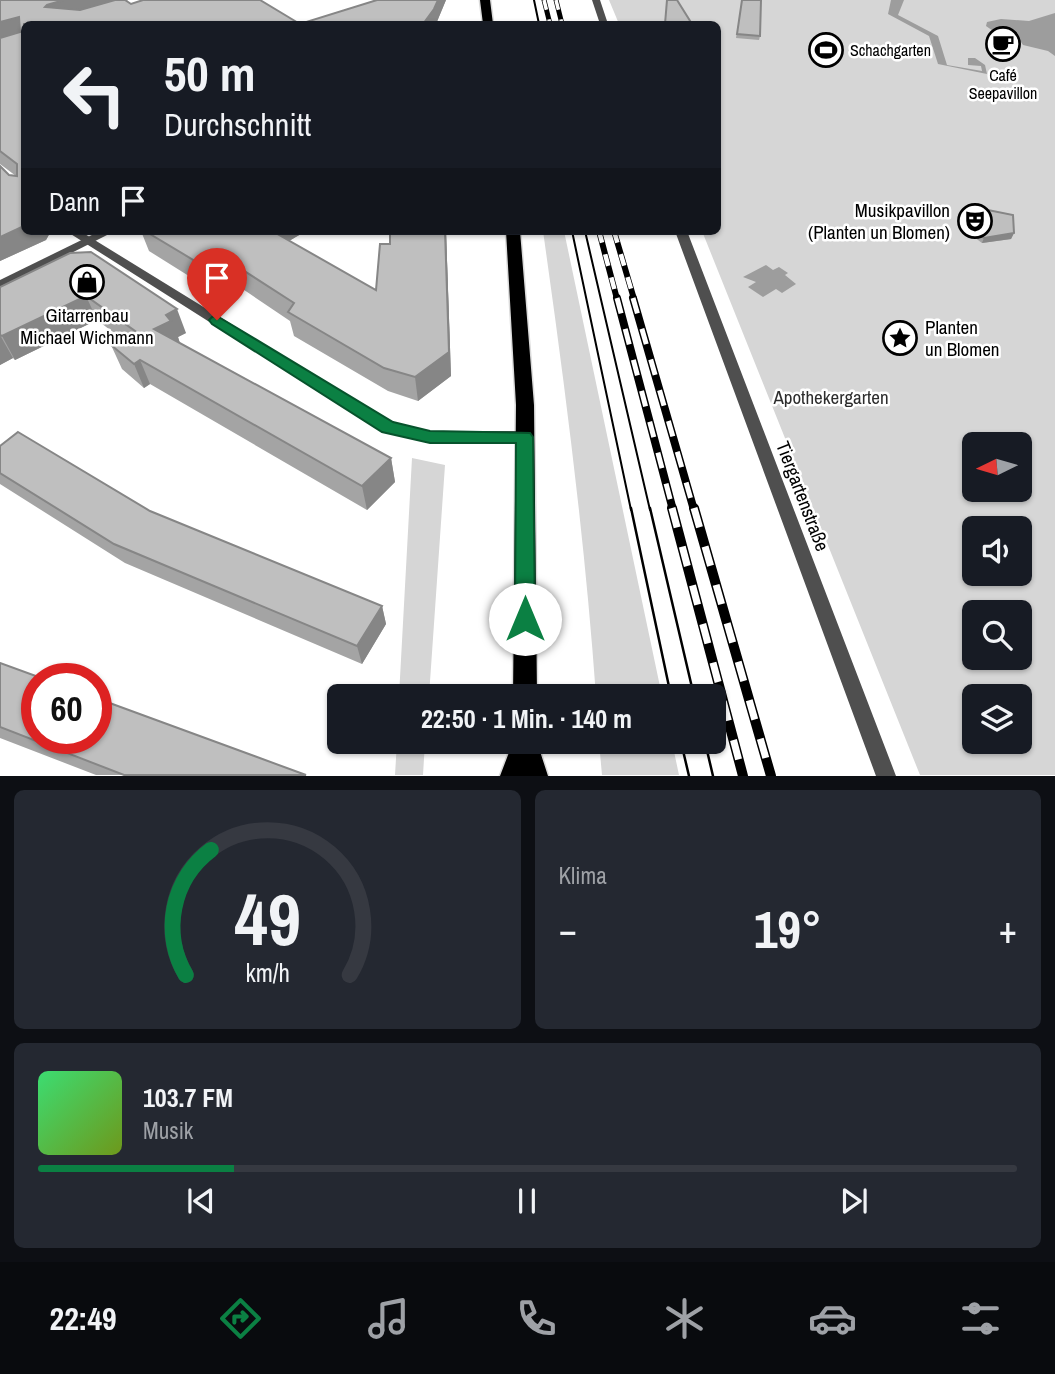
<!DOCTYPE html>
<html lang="de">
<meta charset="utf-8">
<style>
:root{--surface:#171b24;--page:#242831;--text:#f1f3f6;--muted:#9ea1a6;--line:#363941;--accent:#0b8043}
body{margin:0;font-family:"Archivo Narrow",sans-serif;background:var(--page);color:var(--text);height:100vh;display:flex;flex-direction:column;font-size:26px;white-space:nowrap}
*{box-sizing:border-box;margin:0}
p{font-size:23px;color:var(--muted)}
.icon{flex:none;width:38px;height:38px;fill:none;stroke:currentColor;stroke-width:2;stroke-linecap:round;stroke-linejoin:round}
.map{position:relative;height:776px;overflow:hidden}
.drawer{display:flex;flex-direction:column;gap:14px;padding:14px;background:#0d0f14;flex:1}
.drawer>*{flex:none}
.hud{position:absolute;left:21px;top:21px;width:700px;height:214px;border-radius:10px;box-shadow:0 2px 5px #0004;background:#171b24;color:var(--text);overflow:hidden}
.needle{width:46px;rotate:265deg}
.tools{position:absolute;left:962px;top:432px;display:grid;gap:14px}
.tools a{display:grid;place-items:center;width:70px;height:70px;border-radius:10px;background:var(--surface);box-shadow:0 2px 5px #0004;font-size:35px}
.speed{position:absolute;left:21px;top:663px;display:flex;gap:14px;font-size:35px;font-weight:700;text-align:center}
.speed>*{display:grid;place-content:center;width:91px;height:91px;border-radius:50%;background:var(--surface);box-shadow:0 2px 5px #0004;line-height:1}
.speed .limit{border:10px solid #d22;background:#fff;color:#111}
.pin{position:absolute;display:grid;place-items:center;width:60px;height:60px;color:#fff;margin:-72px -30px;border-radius:50% 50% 50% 0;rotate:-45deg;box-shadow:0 0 7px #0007}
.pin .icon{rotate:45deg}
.me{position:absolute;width:77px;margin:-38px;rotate:0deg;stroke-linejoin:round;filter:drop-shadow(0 0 5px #0008)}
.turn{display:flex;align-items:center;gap:24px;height:147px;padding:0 28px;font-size:32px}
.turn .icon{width:91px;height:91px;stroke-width:2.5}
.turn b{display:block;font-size:49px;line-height:60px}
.then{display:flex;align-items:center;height:66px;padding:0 28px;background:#0003;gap:14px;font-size:26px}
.big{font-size:52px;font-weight:700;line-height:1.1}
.drawer .card{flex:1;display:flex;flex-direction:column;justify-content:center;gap:10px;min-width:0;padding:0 24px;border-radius:10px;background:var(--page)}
.drawer .dial{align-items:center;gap:0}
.dial svg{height:182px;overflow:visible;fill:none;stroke:var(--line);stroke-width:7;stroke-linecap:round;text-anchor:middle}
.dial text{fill:var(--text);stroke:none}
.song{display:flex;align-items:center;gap:21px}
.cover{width:84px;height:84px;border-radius:10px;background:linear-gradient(135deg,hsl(140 70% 55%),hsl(80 70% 35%))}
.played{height:7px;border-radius:4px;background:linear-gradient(90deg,var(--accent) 20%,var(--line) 20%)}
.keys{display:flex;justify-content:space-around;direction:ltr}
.heat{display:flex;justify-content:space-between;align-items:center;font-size:38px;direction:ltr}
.drawer .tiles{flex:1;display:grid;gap:14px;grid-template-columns:1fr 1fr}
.card:last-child{grid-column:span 2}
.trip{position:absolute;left:327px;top:684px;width:399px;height:70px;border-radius:10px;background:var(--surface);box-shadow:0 2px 5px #0004;font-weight:700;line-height:70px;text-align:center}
.dock{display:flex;height:112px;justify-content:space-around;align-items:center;background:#090b0e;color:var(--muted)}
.dock .icon{width:49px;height:49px}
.dock .on{color:var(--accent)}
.dock b{font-size:32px;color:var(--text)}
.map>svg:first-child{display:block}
</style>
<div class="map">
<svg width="1055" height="776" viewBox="0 0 1055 776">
<rect width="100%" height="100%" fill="#fff"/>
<path fill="#d6d6d6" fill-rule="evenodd" d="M609,0h446v775h-135l-218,-544h16v-207h-99zM975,444h45v46h-45zM975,528h45v46h-45zM975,612h45v46h-45zM975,696h45v46h-45z
M543,231h21l98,465h-66c-11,-155 -31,-310 -53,-465z
M412,458l33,7 -16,231h-30z
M397,742h28l-2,33h-28z
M599,742h73l7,33h-77z"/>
<path fill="#9d9d9d" d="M891,0h13l-6,15 40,21 9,29 35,6 -1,-5 -13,-1v-7h7l10,7 2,9 -49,-10 -9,-28 -41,-22z
M1055,13v43l-7,-5 -25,-6 -4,-6 -23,-6 -10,-7 1,-4 14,-3 28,2z
M766,265l7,5 6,-3 9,6 -3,2 11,9 -14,9 -6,-4 -13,8 -15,-10 8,-5 -13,-5z"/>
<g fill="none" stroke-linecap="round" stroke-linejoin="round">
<g stroke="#dbdbdb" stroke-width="3">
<path id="primary" d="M480,0h10l3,24h-10z
M506,231h14l14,174 3,291h-24l3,-291z
M513,742h24l11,34h-48z"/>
</g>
<path fill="#4f4f4f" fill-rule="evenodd" d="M592,0h8l8,24h-8z
M66,231h14l312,192 38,8h94l5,2 2,4 -2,4 -5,2h-94l-47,-11z
M675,231h12l209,545h-20z"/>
<path fill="#4f4f4f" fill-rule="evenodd" d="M100,231h15l-115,58v-9z"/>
<use href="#primary" fill="#000" fill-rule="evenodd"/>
<path stroke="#000" stroke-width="2" d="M534,0l5,24
M572,231l59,279
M585,231l65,279"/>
<path stroke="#000" stroke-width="2.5" d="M631,508l40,188
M650,508l44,188
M681,742l8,34
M705,742l8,34"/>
<g stroke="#000" stroke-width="5">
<path id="rail-far3" d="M544,0l6,24
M556,0l6,24"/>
</g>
<g stroke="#000" stroke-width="6">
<path id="rail-far2" d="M599,231l18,68
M614,231l20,68"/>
</g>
<g stroke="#000" stroke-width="8">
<path id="rail-far1" d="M617,298l56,212
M633,298l61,212"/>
</g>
<g stroke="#000" stroke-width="10">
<path id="rail" d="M672,508l71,268
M694,508l77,268"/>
</g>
<use href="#rail-far3" stroke="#fff" stroke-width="3.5" stroke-dasharray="10" stroke-linecap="butt"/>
<use href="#rail-far2" stroke="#fff" stroke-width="4.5" stroke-dasharray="12" stroke-linecap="butt"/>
<use href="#rail-far1" stroke="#fff" stroke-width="5" stroke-dasharray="16" stroke-linecap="butt"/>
<use href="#rail" stroke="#fff" stroke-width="7" stroke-dasharray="20" stroke-linecap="butt"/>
</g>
<path fill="#a4a4a4" d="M0,0h128l-2,1 5,3 12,-4h117l40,24 77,-24h69l-10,24h-412v207h27l-5,9 -46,21v-95l9,9 7,1 -16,-12z
M742,0l18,36 -1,4 -23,-2z
M964,222l50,11 -3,6 -29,4 -20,-15z
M141,231h165l-17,10 87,49 14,-46 56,-13 5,145 -33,25 -30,-10 -94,-55 -4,-15 -65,-44 -17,11 -59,-37z
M70,253l116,80 -8,4 2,6 211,115 4,24 -28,28 -217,-126 -6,4 -22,-19 -11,-24 11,-6 -25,-19 -82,40 -2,-2 -13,7v-78z
M0,446l150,65 232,95 4,18 -24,40 -237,-101 -125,-79z
M0,663l306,112h-210l-96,-37z"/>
<path fill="#868686" d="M64,0h64l-75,21 -8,-14 2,-2z
M438,0h8l-10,24h-13z
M19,17l5,14 -24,10v-19z
M24,226v5h27l-5,9 -46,21v-24z
M267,231h39l-34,20z
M446,231l5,145 -33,25 -3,-24z
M1014,233l-3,6 -29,4 2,-5z
M218,254l7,23 -17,11 -8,-24z
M86,296l11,24 -82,40 -13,-24z
M177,309l9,24 -8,4 2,7 -26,-15 12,-14z
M0,335l13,23 -13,7z
M140,360l10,24 -6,4 -10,-24z
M391,458l4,24 -28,28 -5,-24z
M382,606l4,18 -24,40 -5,-18z"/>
<path fill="#bfbfbf" stroke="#868686" stroke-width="2" d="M0,0h64l-17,5 -2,2 35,3 35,-10h10l6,4 12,-4h117l40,24 77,-24h61l-4,9 -11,15h-399v202l-24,11v-71l9,9 8,1v-12l-17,-13v-113l20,-6 -1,-15 -19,5z
M667,0h10l15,24h-27z
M742,0h19l-1,36 -23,-2z
M978,208l35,7 1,18 -30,5 -20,-16z
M145,231h127l104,59 4,-46h10v-13h55l4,121 -34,25 -31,-9 -96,-56 6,-9 -76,-49 -18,10z
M91,252l86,57 -11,6 5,6 -17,8 237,129 -29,28 -222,-126 -6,4 -23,-19 24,-14 -49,-35 -84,40 -2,-1v-48l70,-34z
M18,432l132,79 232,95 -25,40 -243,-102 -114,-71v-27z
M0,663l44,16h-7v59h59v-40l210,77h-182l-124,-48z"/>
<path fill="#0b8043" stroke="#07532c" stroke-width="2" d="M217,316l176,106 37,9 100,2 3,4 2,182 -3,6 -7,3 -7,-3 -3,-6 1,-176h-86l-48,-11 -170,-108 -3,-4 3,-3z"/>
<defs>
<g id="cafe-ring" transform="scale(1.75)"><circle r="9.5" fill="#fff" stroke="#000" stroke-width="1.5"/><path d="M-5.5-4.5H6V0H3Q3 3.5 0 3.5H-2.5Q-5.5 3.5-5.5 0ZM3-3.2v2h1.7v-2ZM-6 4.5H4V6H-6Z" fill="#000"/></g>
<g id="stadium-ring" transform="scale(1.75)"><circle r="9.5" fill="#fff" stroke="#000" stroke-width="1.5"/><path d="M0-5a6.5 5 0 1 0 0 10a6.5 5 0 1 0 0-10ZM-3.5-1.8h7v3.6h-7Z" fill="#000"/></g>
<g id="theatre-ring" transform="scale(1.75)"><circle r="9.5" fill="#fff" stroke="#000" stroke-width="1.5"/><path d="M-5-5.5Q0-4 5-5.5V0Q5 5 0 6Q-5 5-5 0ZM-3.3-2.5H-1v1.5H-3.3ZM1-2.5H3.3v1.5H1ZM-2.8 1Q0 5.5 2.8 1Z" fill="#000"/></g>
<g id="shop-ring" transform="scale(1.75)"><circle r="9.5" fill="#fff" stroke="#000" stroke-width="1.5"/><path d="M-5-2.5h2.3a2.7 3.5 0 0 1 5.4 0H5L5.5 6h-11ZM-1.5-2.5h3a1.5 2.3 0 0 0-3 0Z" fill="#000"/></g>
<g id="sight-ring" transform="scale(1.75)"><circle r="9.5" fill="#fff" stroke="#000" stroke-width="1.5"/><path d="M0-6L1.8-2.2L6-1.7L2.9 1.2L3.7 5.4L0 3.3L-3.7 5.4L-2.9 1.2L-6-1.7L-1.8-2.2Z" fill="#000"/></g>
</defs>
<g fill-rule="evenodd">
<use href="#cafe-ring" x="1003" y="44"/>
<use href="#stadium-ring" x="826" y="50"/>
<use href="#theatre-ring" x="975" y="221"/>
<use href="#shop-ring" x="87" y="282"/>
<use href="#sight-ring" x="900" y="338"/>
</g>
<g text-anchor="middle" stroke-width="5" stroke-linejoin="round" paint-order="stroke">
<g font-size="16" fill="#000" stroke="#fff" text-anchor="start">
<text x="850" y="56">Schachgarten</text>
<text x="1003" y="81" text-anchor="middle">Café<tspan x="1003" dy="18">Seepavillon</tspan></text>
</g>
<g font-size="19" fill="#000" stroke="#fff" text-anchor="end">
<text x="950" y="217">Musikpavillon<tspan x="950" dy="22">(Planten un Blomen)</tspan></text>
<text x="87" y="322" text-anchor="middle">Gitarrenbau<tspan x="87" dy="22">Michael Wichmann</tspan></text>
<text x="925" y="334" text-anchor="start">Planten<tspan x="925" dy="22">un Blomen</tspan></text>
</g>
<g font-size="19" fill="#2d2d2d" stroke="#fff">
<text x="831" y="404">Apothekergarten</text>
</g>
<g font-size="19" fill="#000" stroke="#fff">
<text transform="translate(803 496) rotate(69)" y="7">Tiergartenstraße</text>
</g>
</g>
</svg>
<div class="tools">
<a><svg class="needle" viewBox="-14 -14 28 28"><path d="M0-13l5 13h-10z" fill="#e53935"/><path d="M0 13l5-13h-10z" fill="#9ea1a6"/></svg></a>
<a><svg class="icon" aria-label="sound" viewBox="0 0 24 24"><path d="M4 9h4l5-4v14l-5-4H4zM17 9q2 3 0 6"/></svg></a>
<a><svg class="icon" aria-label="search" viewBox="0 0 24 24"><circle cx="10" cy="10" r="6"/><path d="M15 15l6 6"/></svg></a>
<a><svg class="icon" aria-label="layers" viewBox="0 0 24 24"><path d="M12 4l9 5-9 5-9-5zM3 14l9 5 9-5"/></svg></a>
</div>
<div class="speed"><div class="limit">60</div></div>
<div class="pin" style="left:217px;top:320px;background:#d93025"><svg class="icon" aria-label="arrive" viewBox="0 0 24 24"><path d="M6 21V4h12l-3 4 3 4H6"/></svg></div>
<svg class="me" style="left:525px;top:619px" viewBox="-20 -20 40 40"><circle r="19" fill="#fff"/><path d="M0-13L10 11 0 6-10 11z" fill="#0b8043"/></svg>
<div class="trip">22:50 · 1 Min. · 140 m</div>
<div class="hud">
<div class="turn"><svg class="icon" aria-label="left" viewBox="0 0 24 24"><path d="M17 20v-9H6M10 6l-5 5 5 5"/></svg><div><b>50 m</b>Durchschnitt</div></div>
<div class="then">Dann<svg class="icon" aria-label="arrive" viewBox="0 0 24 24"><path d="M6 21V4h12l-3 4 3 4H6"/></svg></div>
</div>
</div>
<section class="drawer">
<div class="tiles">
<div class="card dial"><svg viewBox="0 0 100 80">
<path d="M14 69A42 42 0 1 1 86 69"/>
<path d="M14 69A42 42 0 0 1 25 14" stroke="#0b8043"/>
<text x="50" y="56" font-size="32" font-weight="700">49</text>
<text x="50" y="72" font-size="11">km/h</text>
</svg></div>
<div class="card"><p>Klima</p>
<div class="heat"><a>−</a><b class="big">19°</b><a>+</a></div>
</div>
<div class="card">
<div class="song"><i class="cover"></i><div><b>103.7 FM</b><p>Musik</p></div></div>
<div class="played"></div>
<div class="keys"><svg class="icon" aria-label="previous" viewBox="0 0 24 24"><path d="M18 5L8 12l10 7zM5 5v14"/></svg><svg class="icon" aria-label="pause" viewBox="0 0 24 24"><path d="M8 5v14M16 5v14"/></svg><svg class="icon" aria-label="next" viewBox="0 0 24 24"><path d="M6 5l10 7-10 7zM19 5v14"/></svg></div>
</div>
</div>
</section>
<nav class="dock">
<b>22:49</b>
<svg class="icon on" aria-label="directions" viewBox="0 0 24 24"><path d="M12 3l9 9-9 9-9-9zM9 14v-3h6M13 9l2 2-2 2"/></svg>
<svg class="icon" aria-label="music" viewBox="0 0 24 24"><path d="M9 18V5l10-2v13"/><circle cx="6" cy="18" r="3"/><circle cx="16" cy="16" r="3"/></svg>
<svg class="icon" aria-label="phone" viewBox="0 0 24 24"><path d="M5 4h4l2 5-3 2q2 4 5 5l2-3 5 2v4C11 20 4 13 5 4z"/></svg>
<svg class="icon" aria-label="climate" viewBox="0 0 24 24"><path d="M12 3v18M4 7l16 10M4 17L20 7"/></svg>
<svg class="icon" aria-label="car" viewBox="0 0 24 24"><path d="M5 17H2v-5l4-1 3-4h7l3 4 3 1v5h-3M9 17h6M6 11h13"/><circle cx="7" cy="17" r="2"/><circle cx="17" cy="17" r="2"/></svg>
<svg class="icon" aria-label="filters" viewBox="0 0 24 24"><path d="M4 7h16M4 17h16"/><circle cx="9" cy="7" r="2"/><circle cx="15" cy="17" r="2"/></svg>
</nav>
